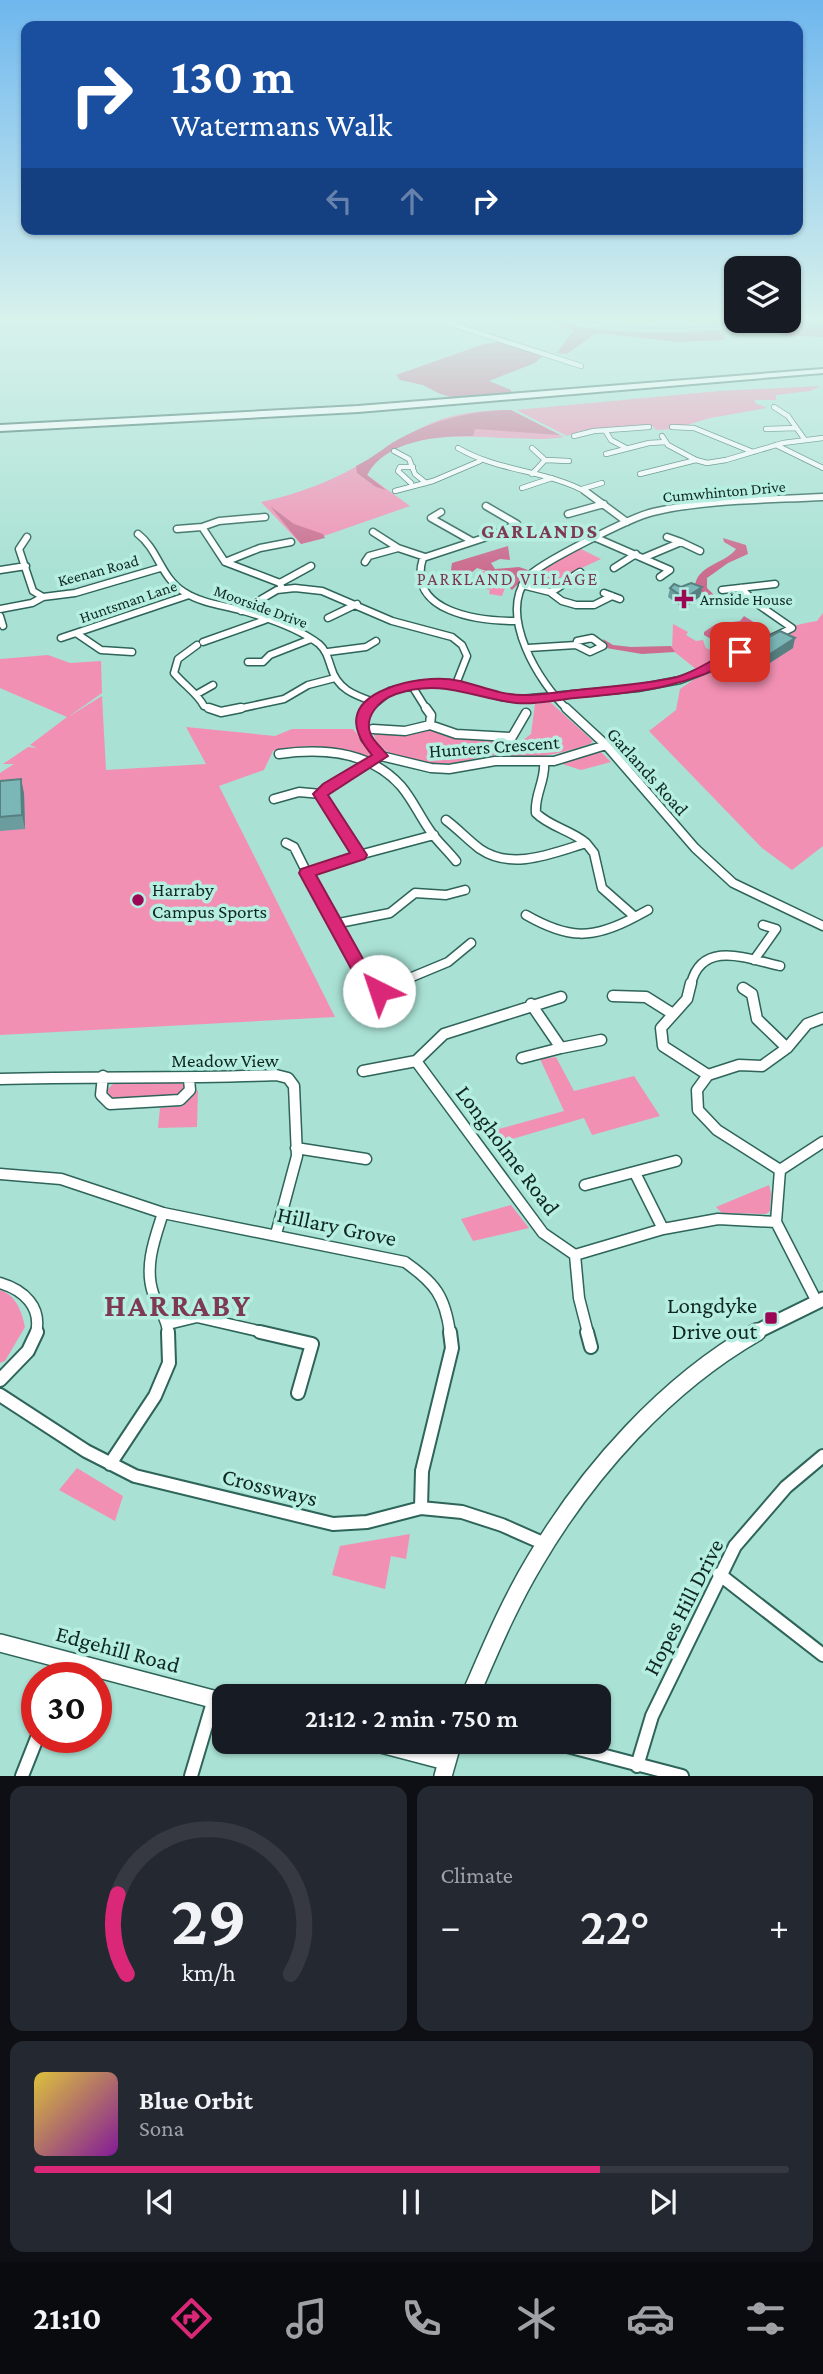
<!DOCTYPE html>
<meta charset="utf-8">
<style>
:root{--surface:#171b24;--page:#242831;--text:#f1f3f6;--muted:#9ea1a6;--line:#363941;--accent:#db2777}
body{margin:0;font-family:"Crimson Pro",serif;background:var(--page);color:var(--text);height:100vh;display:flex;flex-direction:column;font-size:26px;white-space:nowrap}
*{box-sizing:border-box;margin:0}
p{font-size:23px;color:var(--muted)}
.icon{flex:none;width:38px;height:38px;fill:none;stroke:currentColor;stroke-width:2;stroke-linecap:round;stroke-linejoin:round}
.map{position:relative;height:1776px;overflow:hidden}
.drawer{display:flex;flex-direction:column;gap:10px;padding:10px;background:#0d0f14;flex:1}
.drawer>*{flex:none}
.top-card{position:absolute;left:21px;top:21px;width:782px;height:214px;border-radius:14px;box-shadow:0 2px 5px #0004;background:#1a4fa0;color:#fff;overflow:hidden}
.buttons{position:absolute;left:724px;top:256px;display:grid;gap:14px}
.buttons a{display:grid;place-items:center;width:77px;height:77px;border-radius:14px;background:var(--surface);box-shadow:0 2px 5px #0004;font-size:35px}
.speed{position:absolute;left:21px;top:1662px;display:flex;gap:14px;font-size:35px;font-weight:700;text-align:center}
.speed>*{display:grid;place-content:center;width:91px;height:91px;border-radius:50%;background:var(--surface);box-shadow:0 2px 5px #0004;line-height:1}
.speed .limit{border:10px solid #d22;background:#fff;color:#111}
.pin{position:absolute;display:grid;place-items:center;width:60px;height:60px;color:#fff;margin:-30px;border-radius:14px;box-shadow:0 4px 10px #0006}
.me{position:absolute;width:77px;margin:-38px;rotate:319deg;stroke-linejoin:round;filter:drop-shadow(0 0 5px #0008)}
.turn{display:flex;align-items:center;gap:24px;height:147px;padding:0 35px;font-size:32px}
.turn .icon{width:91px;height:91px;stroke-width:2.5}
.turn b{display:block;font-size:49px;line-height:60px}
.lanes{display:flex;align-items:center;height:66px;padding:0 35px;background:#0003;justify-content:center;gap:35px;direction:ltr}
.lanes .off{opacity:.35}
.big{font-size:52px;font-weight:600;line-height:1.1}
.drawer .card{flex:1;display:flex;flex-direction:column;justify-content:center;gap:10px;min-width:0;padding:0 24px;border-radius:14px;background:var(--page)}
.drawer .dial{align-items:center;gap:0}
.dial svg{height:182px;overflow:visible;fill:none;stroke:var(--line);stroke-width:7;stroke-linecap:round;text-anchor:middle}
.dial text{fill:var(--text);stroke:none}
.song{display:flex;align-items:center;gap:21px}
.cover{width:84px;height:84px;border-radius:10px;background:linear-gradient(135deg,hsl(50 70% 55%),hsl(290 70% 35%))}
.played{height:7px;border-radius:4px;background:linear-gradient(90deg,var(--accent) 75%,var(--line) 75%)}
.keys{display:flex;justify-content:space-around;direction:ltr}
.heat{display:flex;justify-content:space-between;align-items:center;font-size:38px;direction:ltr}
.drawer .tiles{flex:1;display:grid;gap:10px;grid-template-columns:1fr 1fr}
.card:last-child{grid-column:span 2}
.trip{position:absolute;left:212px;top:1684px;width:399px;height:70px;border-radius:14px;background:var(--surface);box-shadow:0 2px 5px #0004;font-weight:600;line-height:70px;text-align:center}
.menu{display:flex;height:112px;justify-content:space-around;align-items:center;background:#090b0e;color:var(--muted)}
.menu .icon{width:49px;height:49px}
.menu .on{color:var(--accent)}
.menu b{font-size:32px;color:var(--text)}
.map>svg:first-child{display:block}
</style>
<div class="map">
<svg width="823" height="1776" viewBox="0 0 823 1776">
<rect width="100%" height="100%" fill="#a9e1d4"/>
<path fill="#f290b3" d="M821,386l-11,5 -34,4v5h-21v3l12,5 -57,10 -36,11 -18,1 -3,-4 -73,5 -13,5 -51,-26 203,-19z
M511,410l53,27c-52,10 -167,-24 -197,38l43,31 -109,38 -40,-42c38,-8 77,-23 110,-44 24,-14 44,-30 71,-39 21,-7 47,-9 69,-9z
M579,548l22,11 -41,19 -6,9 -26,-5 13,-15z
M482,571l33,5 -9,9 -4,11 -13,-2 1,-4 -4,-1 8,-15 -9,-1 -8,12 -6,-1 -3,5 -7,-8 7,-4 3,4h4z
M823,613v233l-31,24 -30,-22 -113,-117 27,-21 4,-21 45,-31 -29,11 -24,-19 1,-26 15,8 -2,3 10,6 7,-1 3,8 21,9c34,-22 50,-29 90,-36z
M48,655l22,8 31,-2 1,32 -34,24 34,-21 4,74 100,-6 -20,-37 89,9 17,-7h61l20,24v3l-6,4c-31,-16 -61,-16 -94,-9l-9,19 -45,16 116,231 -335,18v-262l14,-9h-11l25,-17 9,1 -7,-3 37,-28 -67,-29v-29z
M550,702l43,39 -3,3c-19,6 -38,12 -58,13 -17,0 -33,-3 -49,-1 -9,2 -18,6 -27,7 -25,2 -80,-1 -83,-33l32,2 29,-3 87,13 10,-8 4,-30z
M600,751l11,11 -30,8 -22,-7z
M556,1057l18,34 60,-15 26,40 -68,19 -8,-17 -89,26 -7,-12 76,-21 -24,-52z
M116,1081l65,2 3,2 -3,8 -6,3 -54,4 -11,-4 -3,-6z
M198,1090l-1,37 -39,1 2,-20 23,-2z
M769,1185l2,8 -1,18 -4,3 -44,-1 -6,-6z
M511,1205l18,23 -56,13 -12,-22z
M0,1290c16,5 22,22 25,37l-20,34 -5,2z
M77,1468l46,28 -8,25 -56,-31z
M410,1534l-4,25 -15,-3 -6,33 -53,-14 8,-29z"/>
<path fill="#cc6d8f" d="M546,321c15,0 28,5 43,7 45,6 90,5 136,1l-1,11 -46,2 -82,-9 -29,21 -10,-1 17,-23z
M792,321l31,3v13l-44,-2 3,-11z
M500,342l42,14 -7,7 -46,18 22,9v3l-55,6 -18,-6 -15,-8 -23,-5 -4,-5 88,-31z
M511,410l49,25 -85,-6 -2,7c-36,0 -87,4 -106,39l19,15 -10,-3 -19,-14 -1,-7c13,-6 24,-15 36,-23 38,-22 75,-32 119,-33z
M270,506l24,18 29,10 2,4 -24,6z
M723,538l23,7 2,9 -20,9 -21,15v10l11,11 -2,3 -21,-15c1,-22 30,-23 41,-38l-12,-7z
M508,546l2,14 -10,-1 -9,4 4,6 24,-2 9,3 -2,6 -14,14 -4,-4 5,-11h-14l-22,-7 -16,13 -10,-11 1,-7z
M744,616l27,17 -42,16 -25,-14v-3l12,-8 24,-3z
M603,639l10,6 18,2 40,-1 4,6 -33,2 -36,-6z"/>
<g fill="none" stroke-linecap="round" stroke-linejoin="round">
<path stroke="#59bcf8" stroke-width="2" d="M579,321l89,8 70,-5 85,3"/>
<g stroke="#2e6459" stroke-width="6">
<path id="street-far4" d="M442,321l139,45
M774,407l14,9 17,24
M672,427l22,1 59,24
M766,429l30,-1
M605,430l6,10 15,8
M574,436l20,-5 55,-4
M662,436l6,9 28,15
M776,445l47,23
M458,448c41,24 89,22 130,45
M532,448l13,12 -13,14
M394,451l15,8 6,15 11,9
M606,454l43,-11 17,-1
M545,460l24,1
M640,474l56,-14 11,3 19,-3 57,-17 40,-5
M411,483l-13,-12 2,-4h13
M522,488l30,-10
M582,489l20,-6
M395,491l38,-10 47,-20"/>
</g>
<g stroke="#2e6459" stroke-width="9">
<path id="street-far3" d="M585,491l42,31
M486,506l31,18 -21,10 -73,24c-17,54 55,63 93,63
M441,512l-10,6 39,22
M568,514l36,-10
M265,517l-46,4 -17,6 23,35 55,21 2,6
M177,529l25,-2
M373,532l25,16
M138,534c20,15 23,44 46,58 17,11 37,13 56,18 25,7 57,17 79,34 7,6 9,14 12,23 6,22 23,28 43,35
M27,537l-8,12 14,42 10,6
M594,537l76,33 -10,7
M681,542l19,9
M643,558l38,-16 -14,-5
M225,562l35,-14 31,-6
M365,562l4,-6 29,-8 27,9
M614,568l22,-14
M0,570l26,-4
M280,583l31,-17
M522,585l28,7 12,9 14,4h18l18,-9
M722,590l53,-6
M550,592c10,-3 19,-14 30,-20
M604,593l16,6
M43,597l32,-4 85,-25
M0,609l32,-6 11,-6
M241,611l36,-21 18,-2 27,3 70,30 60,16 10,8 5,11 -11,28
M0,616l3,10
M328,618l29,-14
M61,638l15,-5
M592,638l11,8 -13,6 -14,-7 1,-4z
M203,642l62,-22
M197,645l-19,14 -4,14c10,12 23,20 30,33l10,4
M528,648l48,-3
M132,652l-31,-2 -25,-17 113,-38
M328,652l38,-5 10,-6
M248,662h15l7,-7 41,-16
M412,686l15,24
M197,694l16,-9
M233,710l51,-11 24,-14 27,-7
M367,710l23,-19 30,-7h36l45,13 20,2 117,-11 42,-8 33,-13 79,-39 -36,-25 -15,-15
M568,710c-29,-27 -70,-94 -41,-132 10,-14 107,-62 126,-66 55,-13 114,-12 170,-15"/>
</g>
<g stroke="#2e6459" stroke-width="11">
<path id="street-far2" d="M209,708l12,4 20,-4
M368,708l-7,13 4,17 16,18 50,12 18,1 46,-8h59l52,-16
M426,708l5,7 -1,10 26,9 56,3 14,-24
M566,708l40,37 89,103 38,35 90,43
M373,729l32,2 25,-6
M279,754c43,-6 91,-3 122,32 12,14 19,31 30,46 7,10 17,19 25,29
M274,799l25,-7 22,2
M446,820c12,9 22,20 34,29 32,22 73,4 106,-6 -15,-13 -36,-16 -50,-30 -2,-18 10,-33 8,-51
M286,843l8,4 13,26
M359,855l75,-20
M526,915c42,24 66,25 109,2l-33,-29 -8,-35 -8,-10
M635,917l13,-7
M334,924l56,-11 25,-20 31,2 19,-5
M754,960l22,-31 -13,-4
M368,984l-61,-111 52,-18 -38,-61 7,-7 53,-31
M395,984l53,-22 23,-19
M691,984c11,-45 57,-25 89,-18"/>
</g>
<g stroke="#2e6459" stroke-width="13">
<path id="street-far1" d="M367,983l4,7 15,-1 13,-6
M691,983l-4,16 -26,29 2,18 45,29
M743,988l9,6 5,25 30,29
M613,996l33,1 27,17
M561,1048l40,-8
M522,1058l39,-10 -30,-44
M416,1061l127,172 32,22 88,-26 55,-10 58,3
M363,1071l53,-10 28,-27 117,-37
M103,1076l-2,19 9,9 70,-4 10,-10 -1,-11
M0,1079c92,-3 184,0 276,-4l12,3 6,8 3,70 -21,78
M296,1148l70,11
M780,1170l-63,-40 -19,-20 -1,-20 11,-15 31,-10 23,1 25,-18 20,-24 16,-6
M635,1173l28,56
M0,1174l61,5 102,34 242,49c30,21 40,34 45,71
M585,1185l91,-24
M163,1213c-8,25 -19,53 -10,80 4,15 15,25 15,40
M575,1255l4,43 9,35
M0,1283c24,7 42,24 36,50
M817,1302l-41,-80 4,-52 43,-28
M168,1324l29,-7 70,16"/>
</g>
<g stroke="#2e6459" stroke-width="16">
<path id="street" d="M260,1332l52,12 -14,49
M587,1332l4,15
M0,1380l28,-29 9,-19
M0,1395l86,56 49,25 198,48 34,-2 54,-14 41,4 40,13 43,19
M110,1464l45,-68 14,-33 -1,-31
M421,1508l1,-37 30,-123 -2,-16
M719,1574l104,81
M61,1678l7,-16
M548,1741l134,35
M637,1766l15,-50 83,-170 51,-59 37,-31
M22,1776l15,-38
M191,1776l23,-77"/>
</g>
<g stroke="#2e6459" stroke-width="17">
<path id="secondary-far1" d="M754,1333l69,-34"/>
</g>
<g stroke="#2e6459" stroke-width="20">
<path id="secondary" d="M0,1643l224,59
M470,1696c20,-46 39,-92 65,-135 53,-90 131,-177 222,-229
M370,1741l76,20
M443,1776l10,-35"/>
</g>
<g stroke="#2e6459" stroke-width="4">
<path id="highway" d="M823,369v4l-465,39 -358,19v-6l358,-19z"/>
</g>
<use href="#street-far4" stroke="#fff" stroke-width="4.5"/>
<use href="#street-far3" stroke="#fff" stroke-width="6"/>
<use href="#street-far2" stroke="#fff" stroke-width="8"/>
<use href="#street-far1" stroke="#fff" stroke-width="10"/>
<use href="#street" stroke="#fff" stroke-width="12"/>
<use href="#secondary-far1" stroke="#fff" stroke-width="13"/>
<use href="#secondary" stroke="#fff" stroke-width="17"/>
<use href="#highway" fill="#fff" fill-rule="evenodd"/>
</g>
<path fill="#6b9d9e" d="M670,588l31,8 -14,10 -8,-1 -11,-8z
M748,648h45l-28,18 -19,-8z
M0,781l24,12 1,36 -25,2z"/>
<path fill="#578081" d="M702,587l-1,9 -14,10 1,-10z
M795,638l-2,10 -28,18 2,-10z
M21,779l3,14 1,36 -3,-14z"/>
<path fill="#7cb7b8" stroke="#578081" stroke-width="2" d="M691,583l11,4 -14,9 -8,-1 -10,-7 4,-4 7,3z
M780,631l15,7 -28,18 -19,-8z
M21,779l1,36 -22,2v-36z"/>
<linearGradient id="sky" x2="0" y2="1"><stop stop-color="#6fb7ee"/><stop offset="0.56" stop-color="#d8f2ec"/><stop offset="1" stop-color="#d8f2ec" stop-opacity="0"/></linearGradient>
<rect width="823" height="570" fill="url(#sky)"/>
<path fill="#db2777" stroke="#8e194d" stroke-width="2" d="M740,648l6,4 -2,3c-57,33 -104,37 -169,43 -19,2 -40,7 -59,5 -43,-5 -75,-25 -120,-9 -17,6 -33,23 -25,41 4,8 12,14 17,21l-60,39 39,60 -2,4 -49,16 61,109 8,2 2,5 -8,6 -14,-3 -66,-121 2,-4 49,-16 -37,-59 10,-10 49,-29c-23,-27 -23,-51 14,-66 21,-9 52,-13 74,-8 21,5 41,14 62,14 22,0 43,-4 64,-6 30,-3 61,-5 91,-12 22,-6 41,-23 63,-29z"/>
<g fill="#9b0755" stroke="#b6efe1" stroke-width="2.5">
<path d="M680.5 588.5h7v7h7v7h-7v7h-7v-7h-7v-7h7z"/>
<circle cx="138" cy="900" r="7"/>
<rect x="764" y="1311" width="14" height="14" rx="3.5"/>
</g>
<g text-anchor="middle" stroke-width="7" stroke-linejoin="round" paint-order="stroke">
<g font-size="16" fill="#102722" stroke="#b6efe1">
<text transform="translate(724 491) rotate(-5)" y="6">Cumwhinton Drive</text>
<text transform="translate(98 570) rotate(-15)" y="6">Keenan Road</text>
<text transform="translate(128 601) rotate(-19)" y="6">Huntsman Lane</text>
<text transform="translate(261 606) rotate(20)" y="6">Moorside Drive</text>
</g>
<g font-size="16" fill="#102722" stroke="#b6efe1" text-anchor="start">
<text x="700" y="605">Arnside House</text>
</g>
<g font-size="18" letter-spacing="2" fill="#7e3953" stroke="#b6efe1">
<text x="508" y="585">PARKLAND VILLAGE</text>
</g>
<g font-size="19" fill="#102722" stroke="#b6efe1">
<text transform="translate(494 746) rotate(-4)" y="7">Hunters Crescent</text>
<text transform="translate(648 771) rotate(48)" y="7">Garlands Road</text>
<text x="225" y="1067">Meadow View</text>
</g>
<g font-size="19" fill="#102722" stroke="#b6efe1" text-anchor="start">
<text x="152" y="896">Harraby<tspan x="152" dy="22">Campus Sports</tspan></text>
</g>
<g font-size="21" font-weight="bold" letter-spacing="2" fill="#7e3953" stroke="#b6efe1">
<text x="540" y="538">GARLANDS</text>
</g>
<g font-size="23" fill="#102722" stroke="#b6efe1">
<text transform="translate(508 1150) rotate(53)" y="8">Longholme Road</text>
<text transform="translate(337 1226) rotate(12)" y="8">Hillary Grove</text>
<text transform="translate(270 1487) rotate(14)" y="8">Crossways</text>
<text transform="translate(683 1607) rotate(-63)" y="8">Hopes Hill Drive</text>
<text transform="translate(118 1649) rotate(15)" y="8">Edgehill Road</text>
</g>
<g font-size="23" fill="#102722" stroke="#b6efe1" text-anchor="end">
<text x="757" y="1313">Longdyke<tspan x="757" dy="26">Drive out</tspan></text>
</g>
<g font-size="32" font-weight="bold" letter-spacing="2" fill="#7e3953" stroke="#b6efe1">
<text x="178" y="1316">HARRABY</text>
</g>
</g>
</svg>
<div class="buttons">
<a><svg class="icon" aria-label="layers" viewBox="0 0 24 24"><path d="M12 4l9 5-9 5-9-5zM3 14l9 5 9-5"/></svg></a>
</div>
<div class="speed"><div class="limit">30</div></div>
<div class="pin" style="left:740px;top:652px;background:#d93025"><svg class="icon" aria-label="arrive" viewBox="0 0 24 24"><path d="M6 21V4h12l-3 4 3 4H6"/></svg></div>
<svg class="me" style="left:379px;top:991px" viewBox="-20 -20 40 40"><circle r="19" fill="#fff"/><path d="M0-13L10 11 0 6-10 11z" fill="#db2777"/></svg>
<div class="trip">21:12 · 2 min · 750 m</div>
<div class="top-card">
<div class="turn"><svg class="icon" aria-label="right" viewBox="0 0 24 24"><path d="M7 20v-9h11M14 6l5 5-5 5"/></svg><div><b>130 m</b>Watermans Walk</div></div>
<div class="lanes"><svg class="icon off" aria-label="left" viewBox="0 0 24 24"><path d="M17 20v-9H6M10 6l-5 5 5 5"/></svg><svg class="icon off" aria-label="ahead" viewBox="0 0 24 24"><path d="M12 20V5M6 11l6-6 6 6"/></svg><svg class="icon" aria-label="right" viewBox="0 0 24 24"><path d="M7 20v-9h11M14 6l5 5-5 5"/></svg></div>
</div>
</div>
<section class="drawer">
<div class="tiles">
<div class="card dial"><svg viewBox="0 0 100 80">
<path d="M14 69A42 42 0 1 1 86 69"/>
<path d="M14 69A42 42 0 0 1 10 34" stroke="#db2777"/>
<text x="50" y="56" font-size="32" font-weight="700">29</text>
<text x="50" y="72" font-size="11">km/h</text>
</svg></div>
<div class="card"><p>Climate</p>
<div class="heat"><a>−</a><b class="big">22°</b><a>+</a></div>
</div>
<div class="card">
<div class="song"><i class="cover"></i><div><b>Blue Orbit</b><p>Sona</p></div></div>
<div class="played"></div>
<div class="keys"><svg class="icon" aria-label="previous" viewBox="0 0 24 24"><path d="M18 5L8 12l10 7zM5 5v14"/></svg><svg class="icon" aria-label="pause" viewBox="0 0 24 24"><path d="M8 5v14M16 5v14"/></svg><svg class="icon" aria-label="next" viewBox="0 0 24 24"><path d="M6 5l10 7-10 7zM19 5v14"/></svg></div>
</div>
</div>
</section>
<nav class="menu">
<b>21:10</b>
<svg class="icon on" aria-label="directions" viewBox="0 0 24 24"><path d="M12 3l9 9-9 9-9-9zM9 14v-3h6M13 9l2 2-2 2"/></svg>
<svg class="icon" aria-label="music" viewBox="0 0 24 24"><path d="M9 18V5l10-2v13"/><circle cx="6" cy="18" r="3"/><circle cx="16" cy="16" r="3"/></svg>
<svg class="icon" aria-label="phone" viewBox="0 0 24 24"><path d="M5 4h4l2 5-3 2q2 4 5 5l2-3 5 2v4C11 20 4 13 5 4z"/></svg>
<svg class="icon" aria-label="climate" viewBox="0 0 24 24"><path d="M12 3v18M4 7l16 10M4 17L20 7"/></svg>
<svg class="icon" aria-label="car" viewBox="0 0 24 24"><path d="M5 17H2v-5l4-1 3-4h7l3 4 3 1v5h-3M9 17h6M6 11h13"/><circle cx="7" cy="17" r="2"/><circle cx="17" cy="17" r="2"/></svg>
<svg class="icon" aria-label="filters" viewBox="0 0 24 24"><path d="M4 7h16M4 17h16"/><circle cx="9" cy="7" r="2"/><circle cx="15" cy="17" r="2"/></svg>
</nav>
